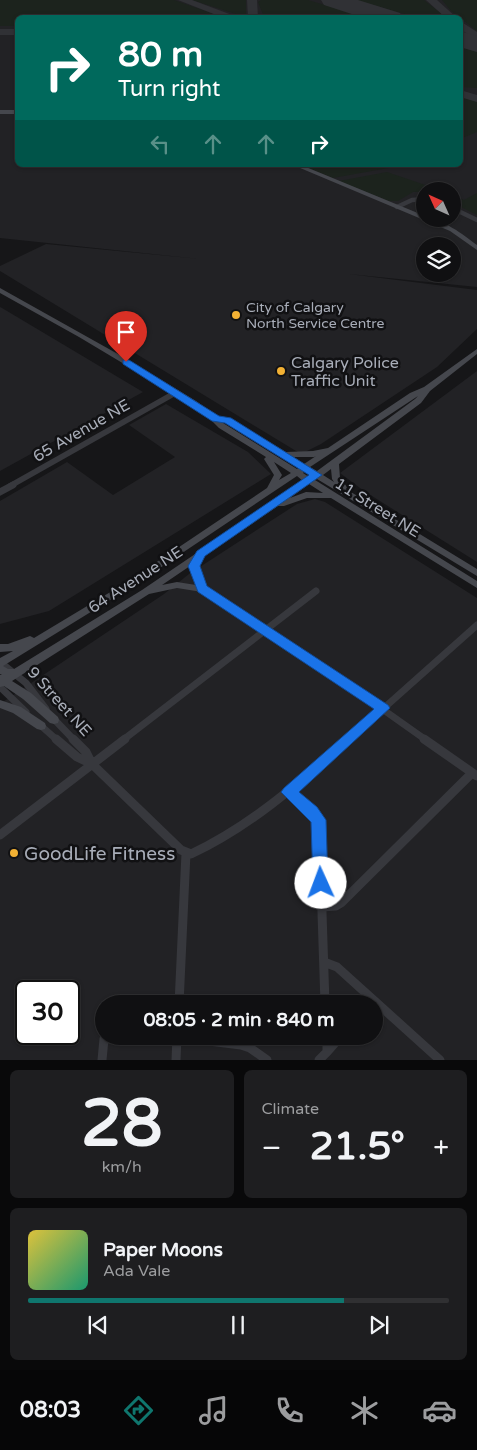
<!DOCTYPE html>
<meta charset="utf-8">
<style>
:root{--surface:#101012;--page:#1e1e20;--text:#f1f3f6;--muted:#9c9d9f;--line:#303032;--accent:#0f766e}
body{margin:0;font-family:"Varela Round",sans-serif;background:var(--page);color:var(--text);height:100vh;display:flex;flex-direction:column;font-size:19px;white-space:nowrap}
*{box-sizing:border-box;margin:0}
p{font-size:16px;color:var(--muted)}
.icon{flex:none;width:28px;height:28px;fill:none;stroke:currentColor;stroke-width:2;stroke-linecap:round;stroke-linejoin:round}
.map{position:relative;height:1060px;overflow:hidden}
.side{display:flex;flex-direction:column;gap:10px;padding:10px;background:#09090a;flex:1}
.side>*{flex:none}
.banner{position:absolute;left:15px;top:15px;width:448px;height:152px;border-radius:8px;box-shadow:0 1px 4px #0004,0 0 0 1px var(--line);background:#00695c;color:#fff;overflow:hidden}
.needle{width:32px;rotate:315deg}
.tools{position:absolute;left:416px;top:182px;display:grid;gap:10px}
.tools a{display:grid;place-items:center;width:45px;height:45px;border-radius:50%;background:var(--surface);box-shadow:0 1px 4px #0004,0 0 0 1px var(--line);font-size:25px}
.speed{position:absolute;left:15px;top:980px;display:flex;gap:10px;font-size:25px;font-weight:700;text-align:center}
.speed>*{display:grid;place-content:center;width:65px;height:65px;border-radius:50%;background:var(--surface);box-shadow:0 1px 4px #0004,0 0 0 1px var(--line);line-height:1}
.speed .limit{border:2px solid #111;border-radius:8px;background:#fff;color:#111}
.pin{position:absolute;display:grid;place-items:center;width:42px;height:42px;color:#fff;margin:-51px -21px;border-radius:50% 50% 50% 0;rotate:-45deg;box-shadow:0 0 5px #0007}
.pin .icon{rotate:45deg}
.me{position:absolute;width:55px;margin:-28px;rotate:358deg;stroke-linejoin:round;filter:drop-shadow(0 0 4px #0008)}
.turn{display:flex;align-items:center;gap:18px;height:105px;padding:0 20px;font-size:22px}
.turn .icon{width:65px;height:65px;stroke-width:2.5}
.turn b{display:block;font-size:35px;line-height:42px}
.lanes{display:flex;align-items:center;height:48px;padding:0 20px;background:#0003;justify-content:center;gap:25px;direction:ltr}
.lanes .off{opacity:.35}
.big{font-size:38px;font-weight:700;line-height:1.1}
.side .tile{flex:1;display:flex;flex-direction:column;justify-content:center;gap:8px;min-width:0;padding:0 18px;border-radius:8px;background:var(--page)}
.side .dial{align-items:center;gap:0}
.dial b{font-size:65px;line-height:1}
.song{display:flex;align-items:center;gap:15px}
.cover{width:60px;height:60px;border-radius:8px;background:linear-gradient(135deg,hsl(50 70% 55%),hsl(160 70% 35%))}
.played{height:5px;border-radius:2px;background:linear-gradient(90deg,var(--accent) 75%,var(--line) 75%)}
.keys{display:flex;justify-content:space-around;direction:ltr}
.heat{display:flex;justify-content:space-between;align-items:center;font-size:28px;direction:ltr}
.side .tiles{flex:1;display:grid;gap:10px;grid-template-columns:1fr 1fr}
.tile:last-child{grid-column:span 2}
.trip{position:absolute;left:95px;top:995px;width:288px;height:50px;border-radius:25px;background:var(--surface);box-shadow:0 1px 4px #0004,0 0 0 1px var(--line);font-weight:700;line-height:50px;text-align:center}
.tab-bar{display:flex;height:80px;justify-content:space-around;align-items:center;background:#060607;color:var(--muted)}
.tab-bar .icon{width:35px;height:35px}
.tab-bar .active{color:var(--accent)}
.tab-bar b{font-size:22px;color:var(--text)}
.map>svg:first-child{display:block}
</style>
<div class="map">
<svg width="477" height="1060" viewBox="0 0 477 1060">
<rect width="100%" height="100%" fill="#161618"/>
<path fill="#222225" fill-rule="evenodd" d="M0,0h477v287l-128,-13 128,16v39l-40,38 -116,77 -20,10 -301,-183v-5l46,-22 154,15 -200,-21zM18,18h442v147h-442zM425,191h27v28h-27zM425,246h27v28h-27z
M0,307l2,1 141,84 -143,79z
M477,371v191l-113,-71 -24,-18z
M166,404l82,48 23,22 -222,137 -49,13v-123l67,-39 46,33 62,-38 -46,-32z
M315,499l10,3 152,96v462h-477v-356l164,-110 25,-20 108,-70zM26,991h43v43h-43zM104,1004h270v32h-270z"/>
<path fill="#1c231d" d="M0,0h174l37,13 7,4 -200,1 -1,8h-17z
M192,0h54v17h-1z
M261,0h47l57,17h-101l-6,-15z
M356,0h68l22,17h-31z
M442,0h35v31l-26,-20z
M460,47l17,5v36l-17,-1z
M460,96l17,6v30l-17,7z
M301,165h104l-72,13z
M387,172l56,19 -30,1 -15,9h-9l-50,-20z
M477,193v22l-24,-12v-8l11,5z"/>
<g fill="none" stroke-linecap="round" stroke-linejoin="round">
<path fill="#303135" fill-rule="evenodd" d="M178,0h14l48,18h-16z
M247,0h10l1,18h-10z
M426,0h11l20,18h-11z
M460,21l17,11v8l-17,-11z
M0,29h18v6h-18z
M460,90l17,5v7l-17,-5z"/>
<path fill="#303135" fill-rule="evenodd" d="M321,0h37l42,13 3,5h-39l-40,-13z
M460,31l17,5v16l-17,-5z"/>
<path stroke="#37383d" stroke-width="4.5" d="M397,207l15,-7 13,-1
M452,208l25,12"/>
<path stroke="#37383d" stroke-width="5.5" d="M10,486l165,-93"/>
<path stroke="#37383d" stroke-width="7" d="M0,492l13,-7
M202,589l128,83 96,68
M0,662l26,21 20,26
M0,687l26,25
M52,717l22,23
M39,724l18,16
M123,740l193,-149
M348,740l129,-115"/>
<path stroke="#37383d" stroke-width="9" d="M56,739l21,18 15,7 89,86 10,4c60,-28 109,-72 158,-115
M73,739l13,13 6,12
M424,739l53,37
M289,792l23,19 7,10 6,183
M0,835l125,-96
M322,907l14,-1 5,-3 131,-130
M324,962l13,5 103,93
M179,1004l7,-151
M327,1052l14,-16
M102,1060l2,-21 73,-2 64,8 9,3 17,12
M176,1060l1,-24
M319,1060l8,-8v-16"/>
<path fill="#45474d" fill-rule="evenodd" d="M0,110h18v4h-18z
M293,165h8l124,51v3c19,0 37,15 52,26v5l-27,-19z
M0,288l125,70 71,43 22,16 13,2 55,33 27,-1 15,-3 82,-55 14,-6 53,-38v5l-47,37 -9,12 -82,61 1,14 7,9 -1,2 131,80v7l-160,-97 -2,1 162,101v7l-146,-90h-24l-23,8h-6l-75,51 -4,9 8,23 -2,2 -3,1 -25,-4 -28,6 -137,87 19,12 27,24 1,3 -1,3 -4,1 -4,-1 -27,-24 -19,-13 -4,1v-12h2l-2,-1v-16l13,-7 -13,1v-8h8l22,-8 4,2 93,-56 140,-94 7,-13 -10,-16 2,-2 -47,-29 -13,-13 -15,-11 -112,-67 -79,-44zM418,396l-3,3 -98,72 -7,-4zM223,423h3l73,45 -2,1zM316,456l-12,8 -10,-7h20zM274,462l17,11 -12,7 3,-5zM331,469l1,10 2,3 -11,-7zM305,471l6,4 -2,2 -6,-4zM297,476l6,5 -161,109 -128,79h-6l-5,-3 130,-80zM309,484l14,9 -17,-1 -16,6zM190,566l6,19 -19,-3 -15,3z
M0,700l21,7 24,16 1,3 -1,3 -4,1 -4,-1 -24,-16 -13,-5z"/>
</g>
<path fill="#1a73e8" stroke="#114b97" d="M123,360h6l90,56 12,2 91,57 -117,81 -5,10 7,20 181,119 2,3 -91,84 18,15 9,13 2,63 -2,5 -5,2 -6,-2 -2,-5 -2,-61 -30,-30 3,-4 90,-79 -176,-117 -10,-26 9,-15 112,-76 -84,-52 -13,-2 -89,-57z"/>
<g fill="#f2b134" stroke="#111113" stroke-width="2">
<circle cx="236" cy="315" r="5"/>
<circle cx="281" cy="371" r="5"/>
<circle cx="14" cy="853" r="5"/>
</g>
<g text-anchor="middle" stroke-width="5" stroke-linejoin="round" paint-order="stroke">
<g font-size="14" fill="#a8adb8" stroke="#111113" text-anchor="start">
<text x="246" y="312">City of Calgary<tspan x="246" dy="16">North Service Centre</tspan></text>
</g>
<g font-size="16" fill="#a8adb8" stroke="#111113" text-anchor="start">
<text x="291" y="368">Calgary Police<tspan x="291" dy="18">Traffic Unit</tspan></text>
</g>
<g font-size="16" fill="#a8adb8" stroke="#111113">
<text transform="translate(81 430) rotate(-30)" y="6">65 Avenue NE</text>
<text transform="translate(378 507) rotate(32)" y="6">11 Street NE</text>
<text transform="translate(135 579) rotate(-33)" y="6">64 Avenue NE</text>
<text transform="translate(60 701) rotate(48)" y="6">9 Street NE</text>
</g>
<g font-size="19" fill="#a8adb8" stroke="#111113" text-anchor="start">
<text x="24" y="860">GoodLife Fitness</text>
</g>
</g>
</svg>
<div class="tools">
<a><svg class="needle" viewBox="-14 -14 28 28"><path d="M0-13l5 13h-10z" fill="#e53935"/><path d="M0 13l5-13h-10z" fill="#9c9d9f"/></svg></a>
<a><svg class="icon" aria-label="layers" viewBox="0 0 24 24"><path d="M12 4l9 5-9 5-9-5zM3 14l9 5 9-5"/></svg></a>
</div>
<div class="speed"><div class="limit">30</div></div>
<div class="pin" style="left:126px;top:362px;background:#d93025"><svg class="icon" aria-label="arrive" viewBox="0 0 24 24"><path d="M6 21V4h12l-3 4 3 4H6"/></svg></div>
<svg class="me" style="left:321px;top:883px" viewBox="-20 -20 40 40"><circle r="19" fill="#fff"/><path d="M0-13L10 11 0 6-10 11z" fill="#1a73e8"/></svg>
<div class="trip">08:05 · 2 min · 840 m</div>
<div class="banner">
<div class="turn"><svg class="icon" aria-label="right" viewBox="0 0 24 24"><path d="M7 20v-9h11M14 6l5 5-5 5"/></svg><div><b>80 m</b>Turn right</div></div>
<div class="lanes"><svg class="icon off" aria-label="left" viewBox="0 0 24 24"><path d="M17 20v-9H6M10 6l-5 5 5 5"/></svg><svg class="icon off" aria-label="ahead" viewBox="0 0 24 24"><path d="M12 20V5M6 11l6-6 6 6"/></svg><svg class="icon off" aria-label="ahead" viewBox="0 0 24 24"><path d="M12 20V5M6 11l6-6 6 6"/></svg><svg class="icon" aria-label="right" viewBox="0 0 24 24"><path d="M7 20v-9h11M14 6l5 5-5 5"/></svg></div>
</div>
</div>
<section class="side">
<div class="tiles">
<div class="tile dial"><b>28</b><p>km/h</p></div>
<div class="tile"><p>Climate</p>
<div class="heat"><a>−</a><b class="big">21.5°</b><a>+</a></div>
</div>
<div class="tile">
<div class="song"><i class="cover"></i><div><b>Paper Moons</b><p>Ada Vale</p></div></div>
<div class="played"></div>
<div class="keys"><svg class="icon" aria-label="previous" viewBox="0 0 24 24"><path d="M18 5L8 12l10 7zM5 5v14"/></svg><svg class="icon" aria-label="pause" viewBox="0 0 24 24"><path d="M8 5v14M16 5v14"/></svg><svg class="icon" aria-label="next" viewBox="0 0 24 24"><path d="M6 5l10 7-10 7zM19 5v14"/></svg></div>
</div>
</div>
</section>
<nav class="tab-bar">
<b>08:03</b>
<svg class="icon active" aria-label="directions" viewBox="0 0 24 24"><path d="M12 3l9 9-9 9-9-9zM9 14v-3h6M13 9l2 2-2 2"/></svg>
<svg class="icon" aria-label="music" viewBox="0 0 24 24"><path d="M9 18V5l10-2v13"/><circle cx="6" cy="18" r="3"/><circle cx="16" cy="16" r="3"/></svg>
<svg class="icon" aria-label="phone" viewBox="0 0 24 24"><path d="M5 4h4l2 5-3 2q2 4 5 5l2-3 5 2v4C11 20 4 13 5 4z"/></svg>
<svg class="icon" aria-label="climate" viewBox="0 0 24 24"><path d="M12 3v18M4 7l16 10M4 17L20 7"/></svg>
<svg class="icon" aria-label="car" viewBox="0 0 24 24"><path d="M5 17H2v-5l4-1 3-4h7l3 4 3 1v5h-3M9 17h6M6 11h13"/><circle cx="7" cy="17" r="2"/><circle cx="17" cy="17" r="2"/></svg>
</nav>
